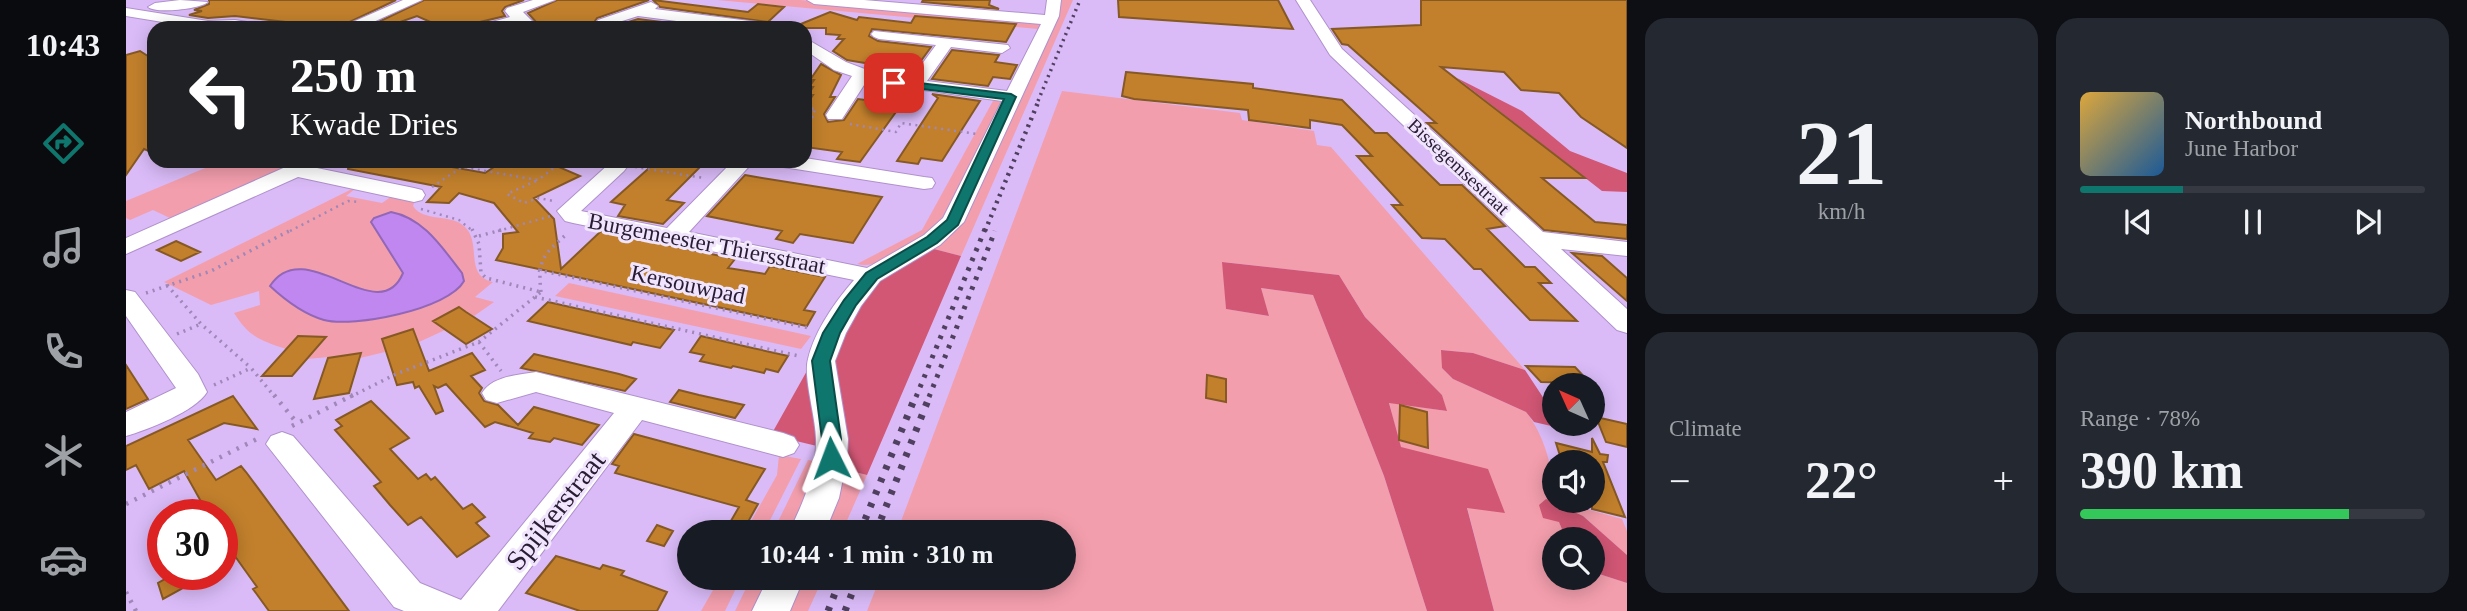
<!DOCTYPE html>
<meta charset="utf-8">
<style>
:root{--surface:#171b24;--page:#242831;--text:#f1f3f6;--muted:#9ea1a6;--line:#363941;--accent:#0f766e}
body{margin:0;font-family:"Times New Roman",serif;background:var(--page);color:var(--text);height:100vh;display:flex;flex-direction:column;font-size:26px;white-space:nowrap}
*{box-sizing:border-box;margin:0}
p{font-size:23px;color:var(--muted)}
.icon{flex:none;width:38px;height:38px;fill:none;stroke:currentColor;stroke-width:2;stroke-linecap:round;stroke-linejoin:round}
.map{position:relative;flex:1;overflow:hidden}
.panel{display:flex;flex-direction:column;gap:18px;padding:18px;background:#0d0f14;width:840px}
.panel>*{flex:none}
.guide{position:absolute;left:21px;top:21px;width:665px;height:147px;border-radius:21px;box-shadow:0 4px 18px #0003;background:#202124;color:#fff;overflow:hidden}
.needle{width:46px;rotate:315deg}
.tools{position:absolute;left:1416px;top:373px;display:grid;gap:14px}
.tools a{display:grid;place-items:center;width:63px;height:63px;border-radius:50%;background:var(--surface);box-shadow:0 4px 18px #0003;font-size:35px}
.speed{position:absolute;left:21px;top:499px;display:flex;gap:14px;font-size:35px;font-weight:700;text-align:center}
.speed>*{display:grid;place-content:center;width:91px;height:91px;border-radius:50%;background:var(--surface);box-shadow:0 4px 18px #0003;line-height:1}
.speed .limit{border:10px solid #d22;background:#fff;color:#111}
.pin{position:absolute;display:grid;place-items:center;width:60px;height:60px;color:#fff;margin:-30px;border-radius:14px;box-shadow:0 4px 10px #0006}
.me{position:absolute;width:77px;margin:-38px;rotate:357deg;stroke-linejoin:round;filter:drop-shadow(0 0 5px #0008)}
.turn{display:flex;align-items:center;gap:24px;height:147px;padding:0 28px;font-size:32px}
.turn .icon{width:91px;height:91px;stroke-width:2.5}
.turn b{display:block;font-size:49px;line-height:60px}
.big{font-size:52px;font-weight:700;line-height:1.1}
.panel .widget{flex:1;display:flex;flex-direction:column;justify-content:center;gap:10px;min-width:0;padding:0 24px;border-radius:21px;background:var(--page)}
.panel .dial{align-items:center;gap:0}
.dial b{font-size:91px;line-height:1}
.song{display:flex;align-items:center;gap:21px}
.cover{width:84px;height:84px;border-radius:10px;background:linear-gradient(135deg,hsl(40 70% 55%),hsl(210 70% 35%))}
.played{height:7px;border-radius:4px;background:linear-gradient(90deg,var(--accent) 30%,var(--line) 30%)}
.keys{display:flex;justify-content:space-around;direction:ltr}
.heat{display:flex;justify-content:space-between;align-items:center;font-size:38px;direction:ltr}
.charge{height:10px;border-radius:5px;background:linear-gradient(90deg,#34c759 78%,var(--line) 0)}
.panel .tiles{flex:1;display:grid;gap:18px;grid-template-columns:repeat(2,1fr)}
.trip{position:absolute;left:551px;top:520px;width:399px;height:70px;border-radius:35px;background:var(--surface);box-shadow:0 4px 18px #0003;font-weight:700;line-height:70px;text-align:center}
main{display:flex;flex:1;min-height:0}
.dock{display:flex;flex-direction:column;width:126px;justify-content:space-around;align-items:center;background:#090b0e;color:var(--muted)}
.dock .icon{width:49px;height:49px}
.dock .active{color:var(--accent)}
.dock b{font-size:32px;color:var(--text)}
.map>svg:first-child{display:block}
</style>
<main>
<nav class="dock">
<b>10:43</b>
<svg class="icon active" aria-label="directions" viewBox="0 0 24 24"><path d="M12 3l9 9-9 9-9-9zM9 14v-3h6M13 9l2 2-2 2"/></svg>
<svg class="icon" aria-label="music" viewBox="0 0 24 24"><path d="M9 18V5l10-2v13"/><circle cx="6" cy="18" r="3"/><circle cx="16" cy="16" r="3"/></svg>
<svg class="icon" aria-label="phone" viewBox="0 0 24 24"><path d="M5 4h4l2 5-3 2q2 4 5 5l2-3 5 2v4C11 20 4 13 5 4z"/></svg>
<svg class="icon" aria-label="climate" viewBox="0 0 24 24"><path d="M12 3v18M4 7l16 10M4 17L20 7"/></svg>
<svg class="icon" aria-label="car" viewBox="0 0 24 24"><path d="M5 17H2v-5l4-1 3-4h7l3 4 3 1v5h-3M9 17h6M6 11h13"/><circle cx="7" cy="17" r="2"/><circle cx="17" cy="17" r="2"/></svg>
</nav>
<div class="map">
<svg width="1501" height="611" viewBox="0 0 1501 611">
<rect width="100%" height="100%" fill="#dabbf8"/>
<path fill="#f39ead" d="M591,0h83l241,24 -3,5z
M933,0h14l-112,256 -27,-7 11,-8 21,-27z
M936,91l178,22 2,7 72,11 3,14 14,2 194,223 -52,-17 -31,-3v18l11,11 73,33c19,24 28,59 28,88l68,19 5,12v24l-44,-39 -24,6 7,17h-12v39h38l1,-6 34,11v28h-133l-27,-104 -67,-60 -11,-45 57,9 -4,-16 -77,-78 -26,-42 -116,-13 3,47 43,7 -9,-28 53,7 71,181 43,135h-560l13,-33h184v-46h-167z
M868,99l6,3v4c-18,35 -39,91 -64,119 -10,13 -25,20 -39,28 -14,7 -25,15 -40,11l65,-34z
M96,161h85l-133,59 -21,-10 -23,10 -4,-2v-17z
M226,189h3l-9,7 36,7 10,-7 23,4 -2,6c10,16 38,8 51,20 19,17 -1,49 29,56l-18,15 19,5 -20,14 -16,-8 -25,13 12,9 -26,12 -6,-13 -30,10 2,13 -25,6 1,-4 -54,5 18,-22 -27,-1 -12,13c-26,-9 -37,-12 -52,-36l26,-8 -1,-14 -48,14 -47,-23z
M443,283l242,53 -10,13 -246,-53z
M653,455l22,4 -37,73h-19l32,-57z
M682,460l12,2 -27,70h-20z
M721,470l20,5 -25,57h-22z
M594,578h21l-16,33h-24z
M625,578h21l-16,33h-21z
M674,578h23l-15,33h-22z"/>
<path fill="#d15775" d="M1331,78l65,33 48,40 57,22v19l-25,-1z
M808,249l27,7 -94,219 -20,-5c1,-34 -11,-64 -13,-97 -3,-28 30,-82 52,-98 15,-10 32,-17 48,-26z
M1096,262l117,13 26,42 77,78 5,16 -58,-8 12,44 87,22 17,44 -38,-5 27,103h-67l-43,-135 -71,-181 -52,-7 8,28 -43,-7z
M1315,350l32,3 52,17 29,44v10h7l3,5 -30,-7 -8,-10 -73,-33 -11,-11z
M682,369l13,78 -50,-12z
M1420,499l37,17 44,39v28l-34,-11 -1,-33h-26l-7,-17 -16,-4 -4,-13z"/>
<path fill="#bf87ef" stroke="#9267b7" stroke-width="2" d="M265,212c33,6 52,37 71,61l2,8c-15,28 -111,47 -140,39 -21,-6 -39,-20 -54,-34 35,-54 109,45 133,-13l-32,-51 3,-4z"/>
<path fill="#c2802c" stroke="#865924" stroke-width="2" d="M83,0h187l-59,28 -102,-12 -27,2 -19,-3 13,-4 -8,-1 15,-6z
M298,0h100l-19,7 -3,4 3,5 -25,6 -5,6h-31l-27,-12 -34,12h-17z
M431,0h92l-52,18 -4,6 6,4h-66l3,-6 -8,-9z
M527,0l95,12 10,-8 26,3 -16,15 -108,-15z
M797,0h67l-1,5 10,4 -77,-7z
M992,0h160l15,29 -174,-12z
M1295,0h206v148l-46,-31 -22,-24 -38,-3 -17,-18 -63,-5 144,111h-43l53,44 32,3v14l-83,-9 -117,-107h9l-88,-78 -6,-1 -10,-15 89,-4z
M704,12l27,8 2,-3 52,6 4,-7 101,8 -10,18 -134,-13 -3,7 9,5 53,6 -21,29 -30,-4 3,-6 -36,-6 -14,-9 11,-12h-7l3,-4 -14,-1v-6h-35z
M512,19l72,9h-101z
M826,50l47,5 -4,7 22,3 -7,14 -17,-2 -5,9 -56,-7z
M14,51l14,9v93l-10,-4 -18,26v-120z
M695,64l20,11 -11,22h5l-11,17 4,8 16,-2 14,-21 7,1 7,-14 39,5 -51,71 -23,-3 5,-7 -37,-5v-40l8,-12h-5l5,-8h-4l5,-7h-4z
M1000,72l127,12v4l89,12 33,33h12l53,52h22l43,41 -18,3 38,38h10l16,16h-12l38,38 -47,-1 -49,-51h-7l-29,-30 -23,-1 -30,-33h10l-45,-49h15l-30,-31 -32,-5v8l-61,-8 -1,-10 -114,-11 -12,-3z
M806,94l48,7 -38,60 -21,-3 -3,6 -21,-3 41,-63z
M223,161h69l67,12 18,-12h42l35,15 -46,22 20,21 7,50 40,-38 134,28 -7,9 37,6 5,-8 55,11 -21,33 11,2 -8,14 -311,-66 7,-12v-14l15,-2 -24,-29 -35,-10 -10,10 -22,-1 14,-15 -93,-18z
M531,161h49l-39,39 17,3 -21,21 -45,-8 7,-11 -14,-3z
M619,175l17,3 120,19 -29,46 -53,-9 -7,9 -17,-4 6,-8 -75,-15z
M50,241l24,11 -19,9 -24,-11z
M1446,253l30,3 25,22v23z
M422,302l53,12 73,16 -14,18 -27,-6 -2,3 -103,-24z
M333,307l7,5 26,17 -26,15 -33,-23z
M287,329l16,42 43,-18 13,17 -14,6 11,12 -3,5 5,8 14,4 20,20 16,-18 65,18 -17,20 -28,-7 -4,4 -21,-4 4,-5 -38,-11 -10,5 -39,-43 -8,4 -4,-2 9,25 -7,3 -17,-28 -4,2 -2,-6 -16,3 -15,-46z
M172,336l28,1 -34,39h-30z
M575,336l47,11 40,9 -10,16 -12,-3 -2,4 -31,-7 -2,2 -31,-7 4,-6 -14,-3z
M235,353l-12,40 -35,6 14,-41z
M408,354l85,20 17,5 -11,12 -104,-23z
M0,365l22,34 -22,10z
M1400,366l49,1 15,16 -49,-1z
M1081,375l19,4v23l-20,-4z
M553,390l20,5 45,10 -9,13 -65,-16z
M107,396l24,33 -33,-6 -36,17 28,40 25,-14 5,6 103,139h-80l-16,-22 4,-2 -35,-49v-24h-14l-24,-43 -35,18 -13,-24 -10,5v-24z
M245,401l38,37 -19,11 28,30 8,-5 5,6 4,-3 28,32 9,-5 13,13 -9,6 13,13 -32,21 -36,-40 -13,8 -18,-20 -16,-19 7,-4 -46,-52 7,-4 -6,-6z
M1274,405l27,7 1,36 -29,-8z
M1470,417l31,7v23l-21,-5z
M508,434l131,35 -19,31 12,4 -14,25 -16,-3 11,-19 -124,-34 4,-7 -7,-2z
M1466,438l8,16 8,1 -1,7h-4l22,55 -33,-8v-47h-30l-6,-19 36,9z
M531,525l16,6 -9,15 -17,-5z
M430,556l44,13 3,-4 21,6 -3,4 46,17 -10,19h-77l-54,-18z
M48,574h3l8,13 -22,12 -5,-16z"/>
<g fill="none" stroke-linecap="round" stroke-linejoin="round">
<g stroke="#b091cc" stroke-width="2">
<path id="minor" d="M54,0l28,2c-8,7 -52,12 -60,5l7,-4z
M277,0h19l-62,28h-21z
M407,0h22l-32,12 10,10 -3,6h-16l3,-4 -14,4h-25l3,-3 29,-8 -5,-6 2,-3z
M681,0h57l181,15 2,-15h14l-2,16 -95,206 -24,23 -60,36 -19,25 -15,27 -11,28 13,78 -1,20 -8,39 -14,34h-36c14,-29 28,-60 27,-93 0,-21 -13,-62 -8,-80 7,-29 27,-57 46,-79l-281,-57 -8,-2 -8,-10 53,-48 8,-2 9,6 -3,4 -43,40 86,17 66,-67h21l-65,71 178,36 57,-33 19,-17 59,-117 -136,-19 -24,37h-14l-2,-4 26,-39 -18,-6 -29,-20v-12l41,24 32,12 33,5 25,-34 -57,-6 -5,-2 -3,-3 3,-3 134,14 2,3 -8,5 -51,-6 -24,34 80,10 34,-67 -227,-20z
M1170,0h14l32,49 201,183 84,10v14l-66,-7 66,60v24l-10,-3 -287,-275z
M525,2l7,4 -3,3 110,14 8,5h-42l-93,-12 -35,11 -7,-4 2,-3z
M0,8l82,13 27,-1 30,5 3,3h-69l-73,-12z
M679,158l119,19 8,1 3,5 -3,5 -8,1 -141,-22 -7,-2 -3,-4h32z
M173,161h27l-9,7 97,20 8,2 3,5 -3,5 -8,2 -116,-25 -172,77v-16z
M0,290l9,2 63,82 9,18c-11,19 -60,38 -81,44v-24l50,-24 -50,-72z
M410,372l247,61 11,4 5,8 -5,8 -11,4 -141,-37 -144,191h-94l-10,-4 -128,-163 5,-8 11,-4 11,4 127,147 41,17 153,-187 -78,-21 -39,11 -11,-3 -4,-7c10,-17 36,-18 54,-21z
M642,578h36l-14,33h-38z"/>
</g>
<path stroke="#9f87b7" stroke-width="2.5" stroke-dasharray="2 4.5" stroke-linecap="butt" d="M679,108l11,1 -6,8
M679,117h13
M724,124l46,8 5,-9 76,11
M509,167l69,11
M410,181l-29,13 17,9 15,-5 14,3
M306,187l30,-20 76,13 25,-19
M295,209l38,11 14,11
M164,231l58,-30 12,1
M372,231l53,-15"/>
<path stroke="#9f87b7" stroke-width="3.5" stroke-dasharray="2 5" stroke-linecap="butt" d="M346,229l7,15 2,29 5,5 55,14
M353,236l26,-7
M412,270l271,58
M41,285l34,39 50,44
M415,292c-4,-33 3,-38 27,-59
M20,293l65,-22 82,-42
M409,297l264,59
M51,334l24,-10
M353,342l22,29
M88,385l37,-17 24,29
M224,397l46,-23 83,-32 62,-50"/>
<path stroke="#9f87b7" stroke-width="4.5" stroke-dasharray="2.5 7" stroke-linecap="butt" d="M148,395l23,28
M166,426l61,-31
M0,504l133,-66
M0,592l10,19"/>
<use href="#minor" fill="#fff" fill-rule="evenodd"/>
<path stroke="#50405f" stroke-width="3.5" stroke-dasharray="2 4.5" stroke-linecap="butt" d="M912,101l42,-101"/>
<path stroke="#50405f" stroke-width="4.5" stroke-dasharray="2.5 5" stroke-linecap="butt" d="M859,231l54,-131"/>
<path stroke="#50405f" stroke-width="5" stroke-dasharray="3.5 7" stroke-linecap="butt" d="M790,397l69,-168
M803,397l66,-166"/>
<path stroke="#50405f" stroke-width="7" stroke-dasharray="4.5 9" stroke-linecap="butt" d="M734,532l56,-137
M750,532l54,-137
M702,611l13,-33
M719,611l13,-33"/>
</g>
<path fill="#0f766e" stroke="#0a4d48" stroke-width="2" d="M768,80l117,14 5,3 -58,128 -21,18 -60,36 -21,26 -16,28 -10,28 11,78v19l-3,6 -7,2 -7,-2 -2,-6v-19l-10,-78 11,-28 21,-33 22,-27 61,-36 20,-17 57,-121 -114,-14 -1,-2z"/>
<g text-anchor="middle" stroke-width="6" stroke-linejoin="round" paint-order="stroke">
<g font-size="19" fill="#281c33" stroke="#f1e5fe">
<text transform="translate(1333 166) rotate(43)" y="7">Bissegemsestraat</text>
</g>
<g font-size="23" fill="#281c33" stroke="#f1e5fe">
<text transform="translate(581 243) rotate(11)" y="8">Burgemeester Thiersstraat</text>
<text transform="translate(562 284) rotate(12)" y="8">Kersouwpad</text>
</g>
<g font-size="28" fill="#281c33" stroke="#f1e5fe">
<text transform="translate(429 510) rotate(-52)" y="10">Spijkerstraat</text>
</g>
</g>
</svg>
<div class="tools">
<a><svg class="needle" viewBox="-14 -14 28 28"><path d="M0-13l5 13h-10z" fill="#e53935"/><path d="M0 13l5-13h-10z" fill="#9ea1a6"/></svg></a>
<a><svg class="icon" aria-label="sound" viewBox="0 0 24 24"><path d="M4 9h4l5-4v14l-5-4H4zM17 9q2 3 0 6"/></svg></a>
<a><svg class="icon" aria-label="search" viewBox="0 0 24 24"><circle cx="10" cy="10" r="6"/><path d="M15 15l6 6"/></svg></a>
</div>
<div class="speed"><div class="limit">30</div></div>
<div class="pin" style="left:768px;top:83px;background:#d93025"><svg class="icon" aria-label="arrive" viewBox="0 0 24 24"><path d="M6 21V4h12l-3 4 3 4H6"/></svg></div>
<svg class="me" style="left:705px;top:458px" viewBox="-20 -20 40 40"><path d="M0-17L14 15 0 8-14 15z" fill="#0f766e" stroke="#fff" stroke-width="4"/></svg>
<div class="trip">10:44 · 1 min · 310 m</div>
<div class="guide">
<div class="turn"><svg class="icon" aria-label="left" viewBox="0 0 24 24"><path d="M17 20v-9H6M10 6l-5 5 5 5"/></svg><div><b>250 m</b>Kwade Dries</div></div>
</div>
</div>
<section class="panel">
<div class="tiles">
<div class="widget dial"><b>21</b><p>km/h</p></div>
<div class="widget">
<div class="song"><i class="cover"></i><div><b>Northbound</b><p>June Harbor</p></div></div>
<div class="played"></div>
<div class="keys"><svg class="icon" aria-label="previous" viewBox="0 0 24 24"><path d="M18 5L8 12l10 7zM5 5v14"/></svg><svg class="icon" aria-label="pause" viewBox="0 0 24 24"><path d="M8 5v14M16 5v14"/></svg><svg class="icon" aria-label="next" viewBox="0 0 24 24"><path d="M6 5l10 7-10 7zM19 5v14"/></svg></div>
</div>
<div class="widget"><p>Climate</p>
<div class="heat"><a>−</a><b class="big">22°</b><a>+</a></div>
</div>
<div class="widget"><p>Range · 78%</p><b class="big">390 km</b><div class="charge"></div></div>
</div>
</section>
</main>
